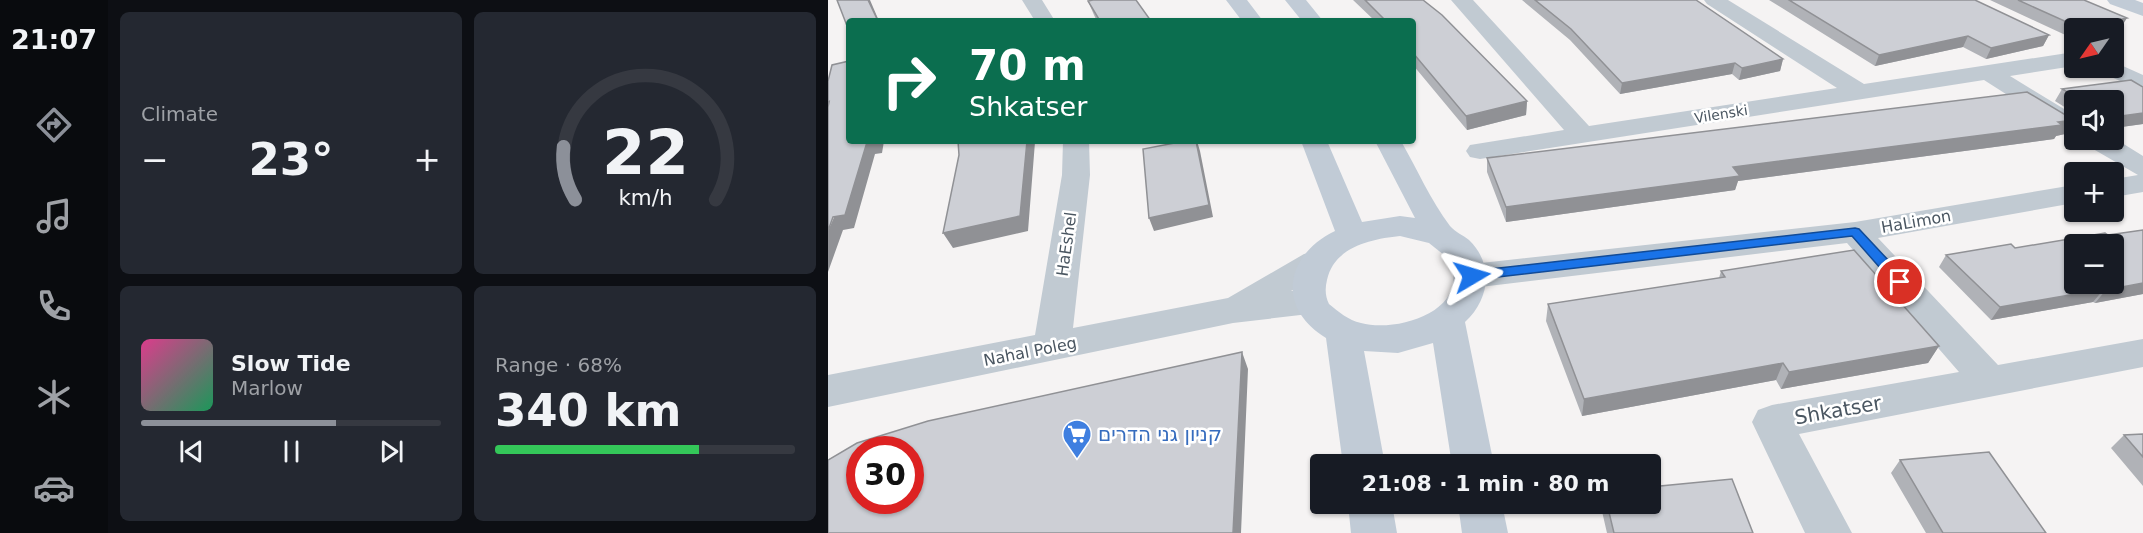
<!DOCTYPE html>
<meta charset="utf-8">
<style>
:root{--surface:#171b24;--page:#242831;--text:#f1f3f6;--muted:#9ea1a6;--line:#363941;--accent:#8c9099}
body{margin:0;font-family:"DejaVu Sans",Heebo,sans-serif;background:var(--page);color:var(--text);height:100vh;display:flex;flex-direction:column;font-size:22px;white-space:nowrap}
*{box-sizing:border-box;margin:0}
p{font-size:20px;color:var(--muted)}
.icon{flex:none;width:33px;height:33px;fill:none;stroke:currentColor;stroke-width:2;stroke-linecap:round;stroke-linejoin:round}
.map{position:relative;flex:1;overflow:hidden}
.panel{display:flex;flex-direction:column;gap:12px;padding:12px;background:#0d0f14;width:720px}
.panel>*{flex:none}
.top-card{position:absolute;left:18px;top:18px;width:570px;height:126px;border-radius:6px;box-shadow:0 2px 4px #0004;background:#0b6e4f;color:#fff;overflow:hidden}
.needle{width:39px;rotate:236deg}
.controls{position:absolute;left:1236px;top:18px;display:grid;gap:12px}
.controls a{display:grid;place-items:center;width:60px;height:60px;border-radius:6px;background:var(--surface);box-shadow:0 2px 4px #0004;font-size:30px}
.speed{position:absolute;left:18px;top:436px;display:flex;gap:12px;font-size:30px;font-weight:700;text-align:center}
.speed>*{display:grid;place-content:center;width:78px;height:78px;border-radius:50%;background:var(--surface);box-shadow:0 2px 4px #0004;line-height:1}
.speed .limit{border:9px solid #d22;background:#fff;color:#111}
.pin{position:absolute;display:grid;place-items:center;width:51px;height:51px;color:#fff;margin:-26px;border:3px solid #fff;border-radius:50%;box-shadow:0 2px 6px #0007}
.me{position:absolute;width:66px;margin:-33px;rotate:83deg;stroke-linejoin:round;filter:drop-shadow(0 0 4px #0008)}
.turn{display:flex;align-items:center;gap:21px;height:126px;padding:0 24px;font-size:27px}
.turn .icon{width:78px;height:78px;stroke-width:2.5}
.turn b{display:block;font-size:42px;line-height:51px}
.big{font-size:45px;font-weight:700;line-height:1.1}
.panel .tile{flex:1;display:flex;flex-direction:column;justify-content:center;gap:9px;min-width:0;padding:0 21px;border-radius:9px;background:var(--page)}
.panel .dial{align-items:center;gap:0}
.dial svg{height:156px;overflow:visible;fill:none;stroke:var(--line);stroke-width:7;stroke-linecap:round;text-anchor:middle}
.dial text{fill:var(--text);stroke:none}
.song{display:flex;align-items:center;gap:18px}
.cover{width:72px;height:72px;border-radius:9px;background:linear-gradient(135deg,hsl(330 70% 55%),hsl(150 70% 35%))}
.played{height:6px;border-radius:3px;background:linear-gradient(90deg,var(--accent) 65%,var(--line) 65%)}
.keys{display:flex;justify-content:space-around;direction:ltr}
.heat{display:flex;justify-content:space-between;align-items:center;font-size:33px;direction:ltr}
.charge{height:9px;border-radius:4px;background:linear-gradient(90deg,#34c759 68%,var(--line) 0)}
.panel .tiles{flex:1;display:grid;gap:12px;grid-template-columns:repeat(2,1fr)}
.trip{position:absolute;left:482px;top:454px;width:351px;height:60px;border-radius:6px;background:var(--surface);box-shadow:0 2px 4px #0004;font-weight:700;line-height:60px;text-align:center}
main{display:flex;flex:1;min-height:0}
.tabs{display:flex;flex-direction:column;width:108px;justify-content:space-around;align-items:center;background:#090b0e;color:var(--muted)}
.tabs .icon{width:42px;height:42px}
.tabs .on{color:var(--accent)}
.tabs b{font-size:27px;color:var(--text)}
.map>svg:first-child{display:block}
</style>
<main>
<nav class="tabs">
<b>21:07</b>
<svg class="icon on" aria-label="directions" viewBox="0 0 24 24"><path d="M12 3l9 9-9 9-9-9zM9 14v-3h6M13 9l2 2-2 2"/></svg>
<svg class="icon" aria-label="music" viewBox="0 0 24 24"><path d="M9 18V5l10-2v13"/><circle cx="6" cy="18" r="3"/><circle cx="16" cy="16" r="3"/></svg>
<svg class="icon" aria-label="phone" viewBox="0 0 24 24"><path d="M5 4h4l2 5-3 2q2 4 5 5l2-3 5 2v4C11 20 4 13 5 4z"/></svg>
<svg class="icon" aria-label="climate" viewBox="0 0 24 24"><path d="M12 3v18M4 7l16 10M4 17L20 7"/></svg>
<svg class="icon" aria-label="car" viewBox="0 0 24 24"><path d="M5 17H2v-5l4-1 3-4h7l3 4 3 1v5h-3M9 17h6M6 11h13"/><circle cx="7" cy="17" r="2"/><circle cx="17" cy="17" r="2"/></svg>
</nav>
<section class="panel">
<div class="tiles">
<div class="tile"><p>Climate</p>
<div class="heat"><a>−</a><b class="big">23°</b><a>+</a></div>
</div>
<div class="tile dial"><svg viewBox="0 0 100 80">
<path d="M14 69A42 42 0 1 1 86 69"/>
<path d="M14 69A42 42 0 0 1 8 42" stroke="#8c9099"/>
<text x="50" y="56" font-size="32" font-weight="700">22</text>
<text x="50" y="72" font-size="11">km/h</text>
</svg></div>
<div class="tile">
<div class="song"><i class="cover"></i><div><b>Slow Tide</b><p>Marlow</p></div></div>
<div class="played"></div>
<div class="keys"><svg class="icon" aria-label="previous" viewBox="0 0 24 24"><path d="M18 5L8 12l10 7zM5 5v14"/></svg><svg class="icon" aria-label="pause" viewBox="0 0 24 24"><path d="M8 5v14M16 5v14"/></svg><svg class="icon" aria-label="next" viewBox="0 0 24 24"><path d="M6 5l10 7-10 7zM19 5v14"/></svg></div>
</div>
<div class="tile"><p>Range · 68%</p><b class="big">340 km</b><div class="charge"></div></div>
</div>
</section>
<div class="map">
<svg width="1315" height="533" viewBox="0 0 1315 533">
<rect width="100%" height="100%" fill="#f5f3f3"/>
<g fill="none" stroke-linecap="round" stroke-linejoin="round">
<path fill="#c1cad2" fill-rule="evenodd" d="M194,0h20l13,21h-20z
M623,0h22l116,126 248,-38 -130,-84 -3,-4h24l136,84 210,-32v14l-64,10 64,39v19l-9,-2 -81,-52 -504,79 -10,-2 -4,-6 4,-6 94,-15z
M1286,62l29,13v16l-41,-18 -4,-5h16z
M1286,138l29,18v36l-29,5v-18l24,-4 -50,-29 -4,-6z
M235,141h26l1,34 -17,153 155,-30 76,-44 12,-3 12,3 4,8 -4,8 -37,21 18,-1 12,3 5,9 -5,9 -12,3 -76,9 -405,84v-32l207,-40 27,-160z
M1246,185v18l-196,35 120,127 145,-26v28l-344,67 53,99h-47l-53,-111 6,-12 14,-5 187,-33 -112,-129 -375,45 -12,-4 -5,-8 5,-8 12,-4 383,-42z"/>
<path fill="#c1cbd6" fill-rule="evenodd" d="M398,0h21l16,21h-21z
M457,0h21l17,21h-21z
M1279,0h28l8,3v13l-33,-12z
M473,141h26l35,81 38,-6 15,2 -40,-77h26c16,28 30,60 49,85 5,6 13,9 19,14 25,24 21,59 -4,82l29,143h-42l-19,-122 -35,10 -34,-2 21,114h-42l-17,-127c-50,-30 -41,-83 9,-107zM572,236l29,7 20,16c24,51 -51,74 -88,64 -13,-3 -22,-11 -32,-19 -4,-8 -4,-16 -2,-24 7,-33 44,-41 73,-44z
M520,504h44l5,29h-46z
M630,504h44l6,29h-46z"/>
</g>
<path fill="#b0b2b7" d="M525,0h70l104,101 -1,14 -59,15 -54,-65v-44h-38z
M694,0h174l87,59 -3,12 -41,9 -7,-6 -112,20 -50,-54z
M941,0h206l74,35 -6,11 -57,13 -23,-12 -88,19z
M1162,0h94l36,29 -6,1v-2h-40v11z
M260,1l63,20h-54l-3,-6z
M1315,87v37l-29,4v-28h-40v13l-19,-12 7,-12z
M1237,134l-9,2 -2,3 -316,42 -3,9 -229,32 -19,-50v-14z
M1315,230v64l-48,9 -2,-1 -102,18 -52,-53 7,-12 69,-7z
M893,271l218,75 -11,17 -147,26 -5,-9 -194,36 -36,-95 2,-17 171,-26z
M1315,434v52l-32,-38 13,-13z
M1072,460l146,73h-120l-35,-60z
M773,504h49l103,29h-146l-6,-26z"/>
<path fill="#909195" d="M40,0h2l9,21h-1z
M1299,18l-7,11 -6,1v-2h-34z
M1221,35l-6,11 -57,13 5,-11z
M1140,36l-5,11 -88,19 4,-11z
M955,59l-3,12 -41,9 3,-12z
M907,63l-3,11 -112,20 2,-11z
M699,101l-1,14 -59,15 -1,-14z
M1315,113v11l-29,4v-11z
M1246,120l-9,14 -9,2 -2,3 -316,42 -3,9 -229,32v-15l227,-40z
M43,141h13l-2,12 -7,1 -21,74 -11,2 -15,42v-41l39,-89z
M199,141h8v1l-7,89 -75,17 -10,-15z
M369,141l3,10 13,66 -59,14 -5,-13z
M1315,283v11l-48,9 11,-13z
M1276,289l-11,13 -102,18 9,-13z
M1111,346l-11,17 -147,26 8,-17z
M414,352l6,17 -7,164h-8z
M955,363l-7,17 -194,36 2,-17z"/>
<path fill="#cdcfd5" stroke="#909195" stroke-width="1.5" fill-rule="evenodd" d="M9,0h31l10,21h-29v10z
M265,0h43l15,21h-51l-12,-20z
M537,0h58l19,15 85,86 -61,15 -53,-63v-32h-27z
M707,0h161l87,59 -41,9 -7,-5 -113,20 -51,-54z
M961,0h186l74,35 -58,13 -23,-12 -89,19z
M1190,0h66l43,18 -47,10z
M21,61v80h22l-4,1 -22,73 -12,2 -5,14v-124l1,-5 -1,1v-22l4,-16z
M1303,80l12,7v26l-29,4v-17h-32l-20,-11z
M1199,92l47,28 -16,2 4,3 -329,42 7,9 -234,31 -19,-49z
M130,141h69l-7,75 -77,17 16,-78z
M357,141h11l13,64 -60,13 -6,-69z
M1315,230v53l-37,7 -2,-1 -104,18 -54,-52 65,-11 4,4 90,-15 3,2zM1246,244h40v40h-40z
M1026,250l85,96 -150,26 -6,-9 -199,36 -36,-95 177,-27 -4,-6z
M414,352l-9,181h-405v-73l29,-17 71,-22zM32,450h50v51h-50z
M1315,434v23l-19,-22z
M1161,452l57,81h-103l-43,-73z
M904,479l21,54h-139l-7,-29h43v-17z"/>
<path fill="#1a73e8" stroke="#114b97" stroke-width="1.5" d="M1027,228l4,1 46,49 2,4 -2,3h-10l-43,-49 -380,44 -7,-4 7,-5z"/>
<defs>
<g id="supermarket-pin" transform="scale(1.5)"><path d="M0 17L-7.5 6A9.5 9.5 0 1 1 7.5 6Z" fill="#3f7fe0" stroke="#fff"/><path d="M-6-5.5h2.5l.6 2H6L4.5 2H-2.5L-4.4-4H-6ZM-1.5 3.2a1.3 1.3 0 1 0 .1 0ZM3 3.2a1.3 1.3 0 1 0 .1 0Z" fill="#fff"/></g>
</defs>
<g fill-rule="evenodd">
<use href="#supermarket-pin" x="249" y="434"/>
</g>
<g text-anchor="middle" stroke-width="5" stroke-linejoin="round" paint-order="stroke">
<g font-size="14" fill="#4a5661" stroke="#fff">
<text transform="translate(893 114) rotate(-9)" y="5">Vilenski</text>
</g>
<g font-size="16" fill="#4a5661" stroke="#fff">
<text transform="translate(1088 221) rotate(-10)" y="6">HaLimon</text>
<text transform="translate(238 244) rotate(-82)" y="6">HaEshel</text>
<text transform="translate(202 351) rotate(-11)" y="6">Nahal Poleg</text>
</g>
<g font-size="20" fill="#4a5661" stroke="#fff">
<text transform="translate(1010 410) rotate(-10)" y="7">Shkatser</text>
</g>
<g font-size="20" fill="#366cbe" stroke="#fff" text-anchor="start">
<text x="270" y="441">קניון גני הדרים</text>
</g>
</g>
</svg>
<div class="controls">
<a><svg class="needle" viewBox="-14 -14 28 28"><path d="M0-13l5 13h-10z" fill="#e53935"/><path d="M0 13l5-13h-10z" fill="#9ea1a6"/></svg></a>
<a><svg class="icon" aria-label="sound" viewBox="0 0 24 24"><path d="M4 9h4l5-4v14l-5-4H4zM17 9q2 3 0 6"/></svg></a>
<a>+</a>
<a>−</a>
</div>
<div class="speed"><div class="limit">30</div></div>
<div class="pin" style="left:1072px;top:282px;background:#d93025"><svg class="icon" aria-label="arrive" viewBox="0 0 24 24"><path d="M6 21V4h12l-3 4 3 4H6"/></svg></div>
<svg class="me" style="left:644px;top:276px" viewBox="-20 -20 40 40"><path d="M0-17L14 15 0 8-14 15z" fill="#1a73e8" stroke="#fff" stroke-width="4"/></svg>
<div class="trip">21:08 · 1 min · 80 m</div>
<div class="top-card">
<div class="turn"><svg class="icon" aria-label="right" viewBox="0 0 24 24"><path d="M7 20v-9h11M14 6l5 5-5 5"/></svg><div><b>70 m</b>Shkatser</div></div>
</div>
</div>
</main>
